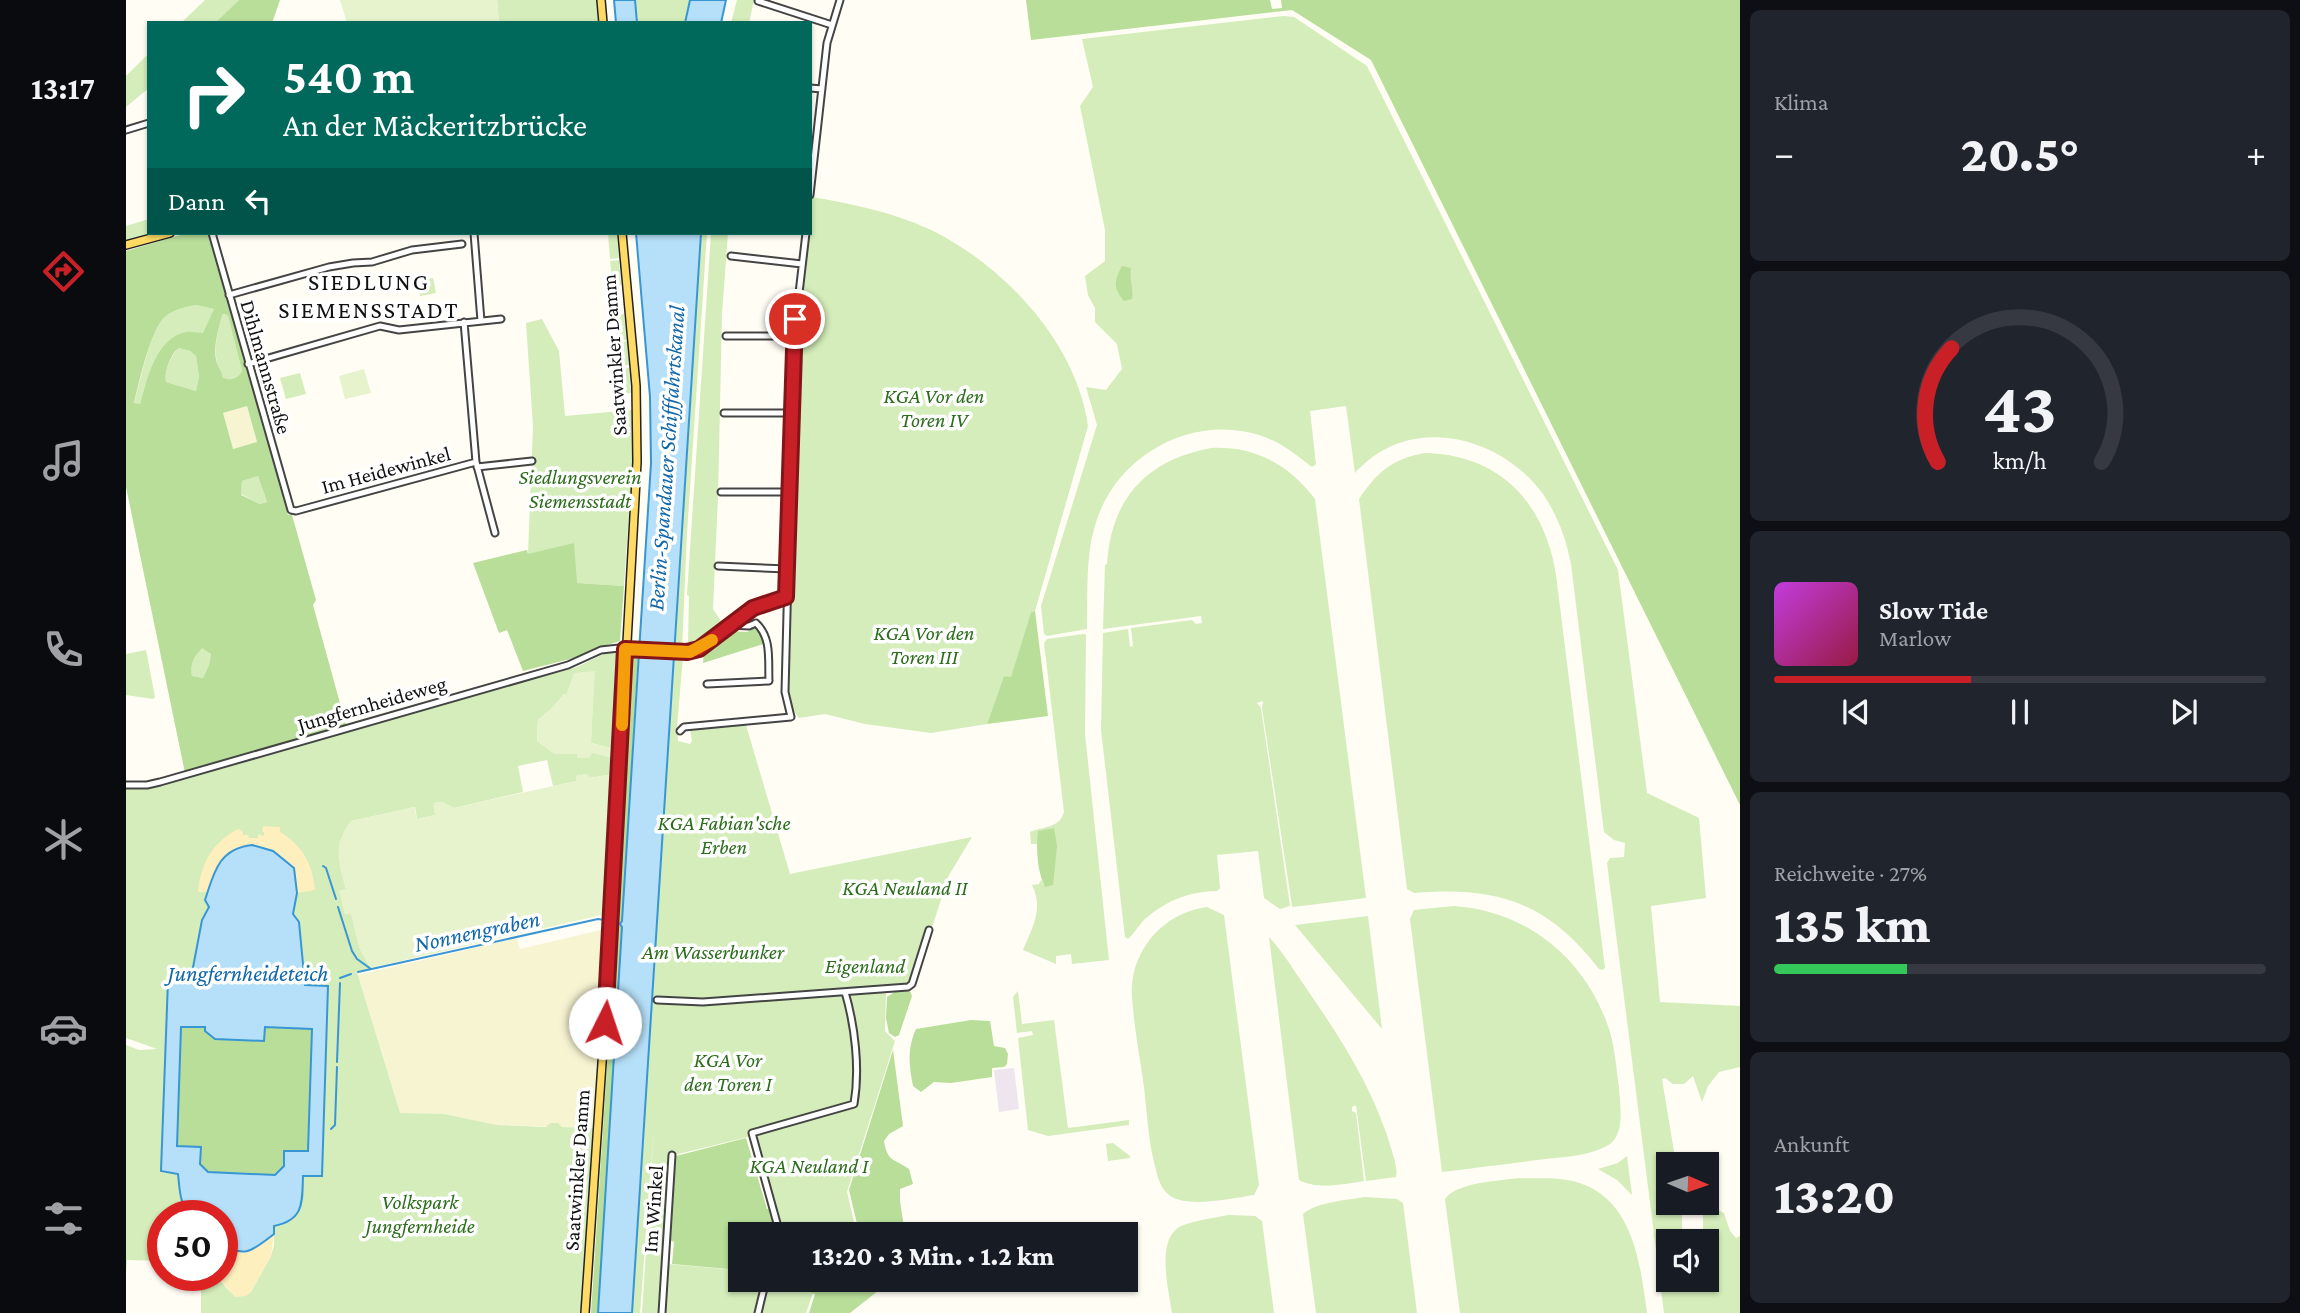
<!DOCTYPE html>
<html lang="de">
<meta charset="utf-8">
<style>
:root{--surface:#171b24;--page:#20242c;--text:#f1f3f6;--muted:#9ea1a6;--line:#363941;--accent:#c92027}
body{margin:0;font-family:"Crimson Pro",serif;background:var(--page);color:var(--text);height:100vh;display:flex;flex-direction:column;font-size:26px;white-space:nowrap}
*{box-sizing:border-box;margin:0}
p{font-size:23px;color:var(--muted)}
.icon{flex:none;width:38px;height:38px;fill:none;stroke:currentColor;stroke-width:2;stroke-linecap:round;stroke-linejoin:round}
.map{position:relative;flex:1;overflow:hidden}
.side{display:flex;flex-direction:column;gap:10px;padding:10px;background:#0d0f14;width:560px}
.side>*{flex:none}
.hud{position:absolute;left:21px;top:21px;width:665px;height:214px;border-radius:0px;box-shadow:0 2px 5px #0004;background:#00695c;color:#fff;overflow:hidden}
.needle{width:46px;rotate:92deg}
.fabs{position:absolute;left:1530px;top:1152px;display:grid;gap:14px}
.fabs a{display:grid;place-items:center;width:63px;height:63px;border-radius:0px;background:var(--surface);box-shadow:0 2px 5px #0004;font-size:35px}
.speed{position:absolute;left:21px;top:1200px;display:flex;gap:14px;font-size:35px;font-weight:700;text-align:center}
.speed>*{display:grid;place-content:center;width:91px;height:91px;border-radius:50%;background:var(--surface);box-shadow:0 2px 5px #0004;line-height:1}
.speed .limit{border:10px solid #d22;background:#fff;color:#111}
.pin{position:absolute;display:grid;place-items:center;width:60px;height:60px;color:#fff;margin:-30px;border:4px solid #fff;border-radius:50%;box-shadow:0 2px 7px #0007}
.me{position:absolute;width:77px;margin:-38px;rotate:4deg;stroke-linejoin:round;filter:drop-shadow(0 0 5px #0008)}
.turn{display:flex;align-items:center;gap:24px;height:147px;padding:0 21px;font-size:32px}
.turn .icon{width:91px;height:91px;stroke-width:2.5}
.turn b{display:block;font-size:49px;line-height:60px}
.then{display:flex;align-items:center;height:66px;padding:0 21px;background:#0003;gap:14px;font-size:26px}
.big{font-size:52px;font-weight:800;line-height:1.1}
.side .card{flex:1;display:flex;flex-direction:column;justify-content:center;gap:10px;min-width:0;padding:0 24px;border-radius:10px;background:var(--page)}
.side .dial{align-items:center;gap:0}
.dial svg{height:182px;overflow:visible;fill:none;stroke:var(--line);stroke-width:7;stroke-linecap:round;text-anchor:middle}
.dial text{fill:var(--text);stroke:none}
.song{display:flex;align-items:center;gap:21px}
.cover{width:84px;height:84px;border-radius:10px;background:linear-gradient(135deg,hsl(290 70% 55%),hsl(340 70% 35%))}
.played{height:7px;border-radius:4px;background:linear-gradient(90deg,var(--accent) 40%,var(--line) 40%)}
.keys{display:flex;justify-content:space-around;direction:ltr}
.heat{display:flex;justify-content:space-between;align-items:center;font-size:38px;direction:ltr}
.charge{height:10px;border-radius:5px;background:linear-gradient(90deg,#34c759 27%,var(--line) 0)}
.trip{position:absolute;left:602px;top:1222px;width:410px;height:70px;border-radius:0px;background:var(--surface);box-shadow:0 2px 5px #0004;font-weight:800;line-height:70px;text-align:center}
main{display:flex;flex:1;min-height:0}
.tabs{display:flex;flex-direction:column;width:126px;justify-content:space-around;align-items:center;background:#090b0e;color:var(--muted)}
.tabs .icon{width:49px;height:49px}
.tabs .on{color:var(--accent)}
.tabs b{font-size:32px;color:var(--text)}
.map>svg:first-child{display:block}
</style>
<main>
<nav class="tabs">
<b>13:17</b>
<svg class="icon on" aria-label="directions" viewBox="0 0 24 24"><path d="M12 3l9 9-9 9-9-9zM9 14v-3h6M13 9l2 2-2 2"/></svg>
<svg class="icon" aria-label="music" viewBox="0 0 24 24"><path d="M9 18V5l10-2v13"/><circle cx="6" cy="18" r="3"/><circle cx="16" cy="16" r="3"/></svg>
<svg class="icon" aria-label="phone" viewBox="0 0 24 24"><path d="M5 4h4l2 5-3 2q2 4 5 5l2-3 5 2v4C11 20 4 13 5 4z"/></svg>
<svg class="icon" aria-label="climate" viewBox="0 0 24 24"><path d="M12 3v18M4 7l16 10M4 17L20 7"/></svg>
<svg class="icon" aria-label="car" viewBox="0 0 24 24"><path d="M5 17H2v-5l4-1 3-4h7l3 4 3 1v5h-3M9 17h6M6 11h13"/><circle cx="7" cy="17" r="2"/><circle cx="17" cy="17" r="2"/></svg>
<svg class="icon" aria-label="filters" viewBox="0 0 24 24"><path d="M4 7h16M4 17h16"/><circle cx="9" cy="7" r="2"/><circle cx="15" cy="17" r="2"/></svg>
</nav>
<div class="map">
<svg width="1614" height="1313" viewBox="0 0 1614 1313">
<rect width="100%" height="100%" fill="#fffdf4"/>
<path fill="#eee5ef" d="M888,1068l5,41 -20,3 -5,-42z"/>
<path fill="#f7f4d2" d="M121,406l10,37 -25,6 -9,-36z
M479,929l-12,199 -97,-3 -52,-11h-44l-42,-139 159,-37 3,11z"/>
<path fill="#d4edba" d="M79,0h34l-24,23h-34z
M371,0h99l2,23h-99z
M509,0h55l-5,23h-48z
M611,0h17l-5,23h-18z
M1157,16l11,1 73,49 251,504 29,223 52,25 7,80 -55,8 9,96 80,4v61l-21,5 -11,14 -6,16 -9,-26 -9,8h-11l-8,-6 -3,1 14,85h-8v38h14v39h-14v38h38v-28l2,-1 -5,-22v-25l21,10 6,18 6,7 4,-2v77h-76l-57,-450 3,-5 14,-1 1,-14 -11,-3 -10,-8 -33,-268c-5,-25 -13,-48 -28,-70 -44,-60 -135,-81 -188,-21l-9,-67 -36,5 6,53 -4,3c-13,-10 -25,-20 -40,-27 -70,-31 -153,10 -176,82 -11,34 -8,72 -9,107l-40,7 -3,-2 -3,-28 56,-181 -11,-38 20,3 16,-21 -5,-25 -22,-22v-14l-7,-13 -3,-19 20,-15v-31l-25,-124 13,-19 -11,-48z
M23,53v35l-23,19v-31z
M686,197c35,6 70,13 103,26 80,32 161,115 173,203l-53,185 -4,1 -20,66 -7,-2 -17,48 -56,9 -66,-9 -40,-10 -26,4 -8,-11 -4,-23 1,-83 16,-337 3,-31h3z
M23,219v14h6l-29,8v-15z
M491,233l2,25 -9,1 -2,-25z
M575,233h6l-20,301 -5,114 -7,-1z
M585,233h17l-6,81 -4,183 -5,112 10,15 -27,19 -8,-1 1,-46 -2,-1z
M493,260l2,25 -8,1 -3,-25z
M307,278l3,15 -16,3 -3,-15z
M70,305l18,4 -11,25 -17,-2 -41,53 -5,20 -6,-2c7,-24 14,-64 28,-83 8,-10 23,-13 34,-15z
M96,314l6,2 14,55c-4,7 -11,9 -19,8 0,-8 -5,-9 -6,-17 -4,-15 2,-33 5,-48z
M498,314l3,26h-10l-2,-25z
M416,319l17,32 6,65 67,-6v59l-8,117 -47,-3 -49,-29 5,-128 -7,-103z
M501,341l2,24 -9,1 -2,-24z
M53,348l11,3 6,5 3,21 -3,14 -30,-9c-2,-10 5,-28 13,-34z
M503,368l2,25 -9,1 -2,-25z
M174,373l6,21 -20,5 -6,-21z
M1085,448c43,-2 78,16 104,51l51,399 -73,9 -1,-1 -30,-198 1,-7 -6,2 4,5 29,198 -10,3 -16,-11 -6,-47 -41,4 3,33 -3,3c-26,0 -50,9 -71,27 -7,6 -11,15 -18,21l-3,-2 -24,-207 2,-97 25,-4 2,18 3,-1 -2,-18 61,-8 4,4 6,-1 -1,-7 -98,13 2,-64 2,-1c4,-65 39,-104 104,-116z
M1300,453c75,2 119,51 130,122l49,393 -3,2 -3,-1c-51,-67 -103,-83 -185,-76l-7,-4 -48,-390c18,-27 34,-41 67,-46z
M132,476l9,26 -7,2 -19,-10 1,-13z
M958,634l2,1 -1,99 24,226 -37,4 -1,-10 -15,2v8l-33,-14c9,-22 21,-41 9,-65l7,-1 2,-4 4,7 -6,-56 -2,13h-6l-1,-12c13,-6 29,-3 34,-20l-20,-169 3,-4z
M76,647l9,7 -2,11 -6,13 -11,-2c-2,-13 2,-19 10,-29z
M20,650l9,47 -2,2 -27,-4v-41z
M487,652l6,1 -4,96 -24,-6 3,-72 -28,24 -2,-1 -12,14 -14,12 -1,21 18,13h22l12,3 2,-5 23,6v16l-25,4 -3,-4 -10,2 1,5 -24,5 -6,-26 -29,6 5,26 -69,16 -12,-6 -8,1 1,12 -18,4 -2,-12 -64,14c-17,23 -12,43 -5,68l-6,2 5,23 6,-1 9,36 10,18 3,1 -16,4 43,141 44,1 53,11 49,2 4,-4h8l4,4 31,1 -12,185h-380v-29l-3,-8h19c10,12 18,28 34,16l20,-36 3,-11v-19c30,-5 28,-25 29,-50h19l6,-190h-23l-6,-64 -6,-8 4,-21 -88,14 -7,13 -11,58 -2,3h-21l-7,190 17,3c1,16 3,31 14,42h-29v45l-36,-1 -1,13v-228l13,5 18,-1 -31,-11v-250h21l78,-20 221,-65 109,-30 22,-6 26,-13z
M548,656h9l-6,71 1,14 12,3 2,-3 -2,-12 56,-4 44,149 182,-37 -23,38 -37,114 -26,2 -1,40 10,10 -48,151 8,34 -23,8h-50l-30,-98 -78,19 -7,109 70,6 3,1v8h29l44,14 -7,20h-164l12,-185 -14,185h-8z
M1328,906c72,5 130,51 154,120 7,20 8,41 11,62 1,17 6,45 -9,56 -20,13 -50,13 -73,16 -31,4 -63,8 -95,12l-32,-253 4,-9z
M1081,907l17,8 35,270 -5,10c-22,3 -67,14 -85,0 -10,-8 -12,-21 -15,-33 -6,-24 -7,-50 -10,-75 -4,-29 -10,-60 -12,-90 -1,-11 1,-26 6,-37 12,-29 38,-49 69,-53z
M1242,916l14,113 -87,-104z
M1143,937c13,14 24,32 35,48 36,52 70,104 88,166 2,9 6,18 4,26l-30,4 -10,-76 -4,2v4l4,2 8,68c-19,3 -47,9 -65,-1z
M892,991l4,33 32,-4 14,108 61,-8v5l-81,11 -20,-6 -10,-92 15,-3 -1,-4 -15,2 -4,-36z
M987,1143l17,13v2l-22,3 -2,-17z
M1501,1156l5,39 -15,-15 -19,-11 20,-6z
M1393,1178c17,1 36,-1 54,3 60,15 67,81 74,132h-187l-15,-114c12,-17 54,-18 74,-21z
M1239,1197l32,2 6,4 14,110h-101l-13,-99c13,-12 45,-14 62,-17z
M1103,1215l26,1 7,5 12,92h-102c-3,-22 -17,-74 9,-87 15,-6 32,-8 48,-11z"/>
<path fill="#b8de99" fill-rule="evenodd" d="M113,0h41l-8,23h-57z
M900,0h244l2,9 10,-1 -1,-8h459v805l-369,-745 -79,-50 -261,30z
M61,233h24l77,282h4l24,85 -3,5 33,120 -161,48 -59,-286v-236zM70,305l18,4 -11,24c-5,0 -12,-2 -17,-1 -30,6 -39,47 -46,72l-6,-1c5,-21 15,-66 28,-83 8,-10 23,-13 34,-15zM98,314l4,2 14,55c-4,7 -11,10 -19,7 -1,-7 -4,-9 -6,-15 -5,-15 2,-34 5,-48zM53,348l11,3 6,5 3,21 -3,14 -30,-9c-2,-10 5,-29 13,-34zM121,406l10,36 -24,7 -10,-36zM132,476l9,26 -7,2 -19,-9 1,-14zM76,648l9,6 -2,11 -6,13 -11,-2c-2,-13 2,-19 10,-28z
M996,266l9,2c-2,12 3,22 1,31l-8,2c-11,-13 -10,-20 -2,-35z
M448,543l3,40 47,3 -4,55 -25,8 -21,9 -51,13 -16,-41 -8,3 -26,-70 54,-13 1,4z
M909,611l13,105 -61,8 17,-48 7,1 20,-65z
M631,627l9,16 -63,20 1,-13 25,-19 18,1z
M504,653l8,1 -16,268 -2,1 2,4 -24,386h-7l27,-415z
M928,828l3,18 -4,39 -8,2c-8,-16 -9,-39 -7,-56z
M770,991h14l2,5 -13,39 -4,2 -6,-4 -3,-15 1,-21z
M845,1020l19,1 4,25 11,2 3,6 -1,10 -3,3 -12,1v9l-41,6 -17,-1 -13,10 -8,-6c-4,-21 -6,-37 3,-57z
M55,1026l24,1 10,12 49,2 1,-14 47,1 -4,123 -33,24 -67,-3 -31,-26z
M767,1050l10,76 -14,8 -5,7c3,21 11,18 25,28l4,15 -13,5v12l5,33h-64l17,-6 -9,-38z
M620,1138l21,71h5l9,25h-41v36l-68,-6 2,-22 -5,-2 7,-84z
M649,1279h118l-43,34h-41l6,-19 -40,-13z"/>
<path fill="#fdefbe" d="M137,826l17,1v5c22,13 33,32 35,58l-18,3c-2,-9 -2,-20 -7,-27 -11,-15 -34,-27 -53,-18 -16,7 -24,29 -29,44h-10c3,-28 13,-48 38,-62l3,-1 4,3v3h5l1,3h9v-4l6,2v-4h-2z
M148,1234l-3,22 -20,36 -5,4 -11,1 -18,-21h5v-33c23,17 32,6 52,-9z"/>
<path fill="#e6f3cd" d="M214,0h157l2,23h-152z
M238,369l7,24 -26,6 -6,-23z
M469,671l-4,72 24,6 -1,9 -22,-5 -3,5h-12v-4h-22l-18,-13 1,-21 14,-12 12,-14 2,1 8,-22z
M461,774l3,4 24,-4 -8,140 -236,54 -10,-19 -9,-36 -6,1 -6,-23 7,-2c-8,-29 -14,-42 5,-68l63,-14 3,12 18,-4 -2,-12 9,-1 12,6 122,-27v-5z"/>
<path fill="#b6e0f9" stroke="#3896d5" stroke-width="2" fill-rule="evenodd" d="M488,0h21l2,23h-21z
M564,0h36l-5,23h-36z
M510,233h65l-69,1080h-34l24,-386 -2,-3 2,-3 29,-458 -1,-66z
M126,845l21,6 21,17 3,25 -4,21 6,8 6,63 23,1 -6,190h-19c-1,25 2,44 -29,50v8c-20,15 -29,26 -52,9v-27h-30c-13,-12 -12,-25 -14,-42l-17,-3 7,-191 21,1 2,-3 11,-58 7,-13 -4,-7c9,-27 13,-51 47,-55zM55,1027h24v4l10,8 49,2 1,-14 47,2 -4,122h-24v15l-9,9 -67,-3 -8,-8 1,-17 -24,-1z"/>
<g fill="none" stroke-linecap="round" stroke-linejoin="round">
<path stroke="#3896d5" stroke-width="2" d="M197,866l3,2 10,31
M212,907l14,44 5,8 14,10
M232,972l240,-53 6,1
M214,978l11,-4
M211,1062l3,-79
M205,1129l4,-4 2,-58"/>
<g stroke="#444" stroke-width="9">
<path id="minor" d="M632,1l74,24
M684,88l12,1
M0,130l23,-7
M684,195l17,-152 13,-43
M86,233l79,277 5,1 180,-49
M348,233l7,88
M605,256l71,8
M103,295l100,-28 24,-4 19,-1 40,-12 50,-6
M338,322l12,140 19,71
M600,336h68
M122,364l132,-38 19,4 102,-11
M598,413h68
M351,467l55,-6
M595,492h68
M592,566l69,3
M605,625l18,1 7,-3
M581,684l62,-3c-1,-21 3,-43 -13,-58
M554,731l4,-4 107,-10 -6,-25 9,-356 12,-103
M0,785h21l13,-3 408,-117 33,-15 18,-2 71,4 15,-6 48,-38 33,-11
M531,1000l46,2 205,-15 4,-3 17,-54
M654,1234l-28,-101 102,-29c6,-35 1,-78 -9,-112
M536,1313l10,-158
M632,1313l8,-33"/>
</g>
<g stroke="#222" stroke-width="10">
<path id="major" d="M475,0l2,23
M0,245l44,-12
M459,1313l26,-382 26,-469 -1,-76 -14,-153"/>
</g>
<use href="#minor" stroke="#fff" stroke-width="5"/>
<use href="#major" stroke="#ffda64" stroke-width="7"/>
</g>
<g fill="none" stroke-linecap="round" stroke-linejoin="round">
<g stroke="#831519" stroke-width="18">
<path id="route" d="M479,1023l20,-374 62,3 12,-3 54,-41 33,-11 9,-278"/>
</g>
<use href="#route" stroke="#c92027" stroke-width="12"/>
<path stroke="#f59e0b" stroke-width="12" d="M496,725l3,-76 65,3 22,-12"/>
</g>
<g text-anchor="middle" stroke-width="7" stroke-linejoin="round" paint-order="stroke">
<g font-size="21" fill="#111" stroke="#fff">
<text transform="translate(488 355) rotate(-94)" y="7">Saatwinkler Damm</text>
<text transform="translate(140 367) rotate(74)" y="7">Dihlmannstraße</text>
<text transform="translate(260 470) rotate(-15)" y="7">Im Heidewinkel</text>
<text transform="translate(246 704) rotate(-16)" y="7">Jungfernheideweg</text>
<text transform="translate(451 1170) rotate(-86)" y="7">Saatwinkler Damm</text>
<text transform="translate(527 1209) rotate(-86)" y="7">Im Winkel</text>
</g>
<g font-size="21" font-style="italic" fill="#2c6d1c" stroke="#fff">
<text x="808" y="403">KGA Vor den<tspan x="808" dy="24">Toren IV</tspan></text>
<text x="454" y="484">Siedlungsverein<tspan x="454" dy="24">Siemensstadt</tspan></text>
<text x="798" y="640">KGA Vor den<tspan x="798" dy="24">Toren III</tspan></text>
<text x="598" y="830">KGA Fabian'sche<tspan x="598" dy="24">Erben</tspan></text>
<text x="779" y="895">KGA Neuland II</text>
<text x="587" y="959">Am Wasserbunker</text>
<text x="739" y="973">Eigenland</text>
<text x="602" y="1067">KGA Vor<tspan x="602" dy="24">den Toren I</tspan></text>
<text x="683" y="1173">KGA Neuland I</text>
<text x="294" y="1209">Volkspark<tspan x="294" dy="24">Jungfernheide</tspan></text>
</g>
<g font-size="23" font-style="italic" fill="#1167ab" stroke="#fff">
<text transform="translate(540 458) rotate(-86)" y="8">Berlin-Spandauer Schifffahrtskanal</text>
<text transform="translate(351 931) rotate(-12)" y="8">Nonnengraben</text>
<text x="122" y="981">Jungfernheideteich</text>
</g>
<g font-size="24" letter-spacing="2" fill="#111" stroke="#fff">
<text x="243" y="290">SIEDLUNG<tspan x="243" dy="28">SIEMENSSTADT</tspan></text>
</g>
</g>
</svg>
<div class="fabs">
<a><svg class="needle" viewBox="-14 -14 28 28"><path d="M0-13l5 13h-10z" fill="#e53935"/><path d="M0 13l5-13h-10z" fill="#9ea1a6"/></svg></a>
<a><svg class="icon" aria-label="sound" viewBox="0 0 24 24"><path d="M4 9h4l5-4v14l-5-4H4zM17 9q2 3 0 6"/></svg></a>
</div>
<div class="speed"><div class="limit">50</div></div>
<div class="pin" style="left:669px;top:319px;background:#d93025"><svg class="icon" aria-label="arrive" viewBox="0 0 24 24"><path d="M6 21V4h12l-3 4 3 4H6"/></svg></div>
<svg class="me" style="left:479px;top:1023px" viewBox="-20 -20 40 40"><circle r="19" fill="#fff"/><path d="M0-13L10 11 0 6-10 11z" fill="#c92027"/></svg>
<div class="trip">13:20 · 3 Min. · 1.2 km</div>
<div class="hud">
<div class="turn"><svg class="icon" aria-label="right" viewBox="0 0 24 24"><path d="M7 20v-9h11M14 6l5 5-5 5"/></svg><div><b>540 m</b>An der Mäckeritzbrücke</div></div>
<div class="then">Dann<svg class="icon" aria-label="left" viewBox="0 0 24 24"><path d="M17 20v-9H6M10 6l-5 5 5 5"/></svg></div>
</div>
</div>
<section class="side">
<div class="card"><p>Klima</p>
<div class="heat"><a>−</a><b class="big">20.5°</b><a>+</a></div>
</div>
<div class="card dial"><svg viewBox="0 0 100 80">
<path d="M14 69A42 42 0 1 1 86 69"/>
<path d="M14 69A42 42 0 0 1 20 19" stroke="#c92027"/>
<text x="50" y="56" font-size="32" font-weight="700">43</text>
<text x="50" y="72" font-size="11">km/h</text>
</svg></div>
<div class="card">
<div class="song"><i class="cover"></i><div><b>Slow Tide</b><p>Marlow</p></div></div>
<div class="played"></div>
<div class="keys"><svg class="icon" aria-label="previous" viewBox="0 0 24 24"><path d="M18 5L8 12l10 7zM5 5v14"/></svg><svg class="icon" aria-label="pause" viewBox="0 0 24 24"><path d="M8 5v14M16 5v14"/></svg><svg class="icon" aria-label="next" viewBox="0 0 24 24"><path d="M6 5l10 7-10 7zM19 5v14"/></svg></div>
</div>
<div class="card"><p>Reichweite · 27%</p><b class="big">135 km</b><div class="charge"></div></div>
<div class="card"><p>Ankunft</p><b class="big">13:20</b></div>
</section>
</main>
